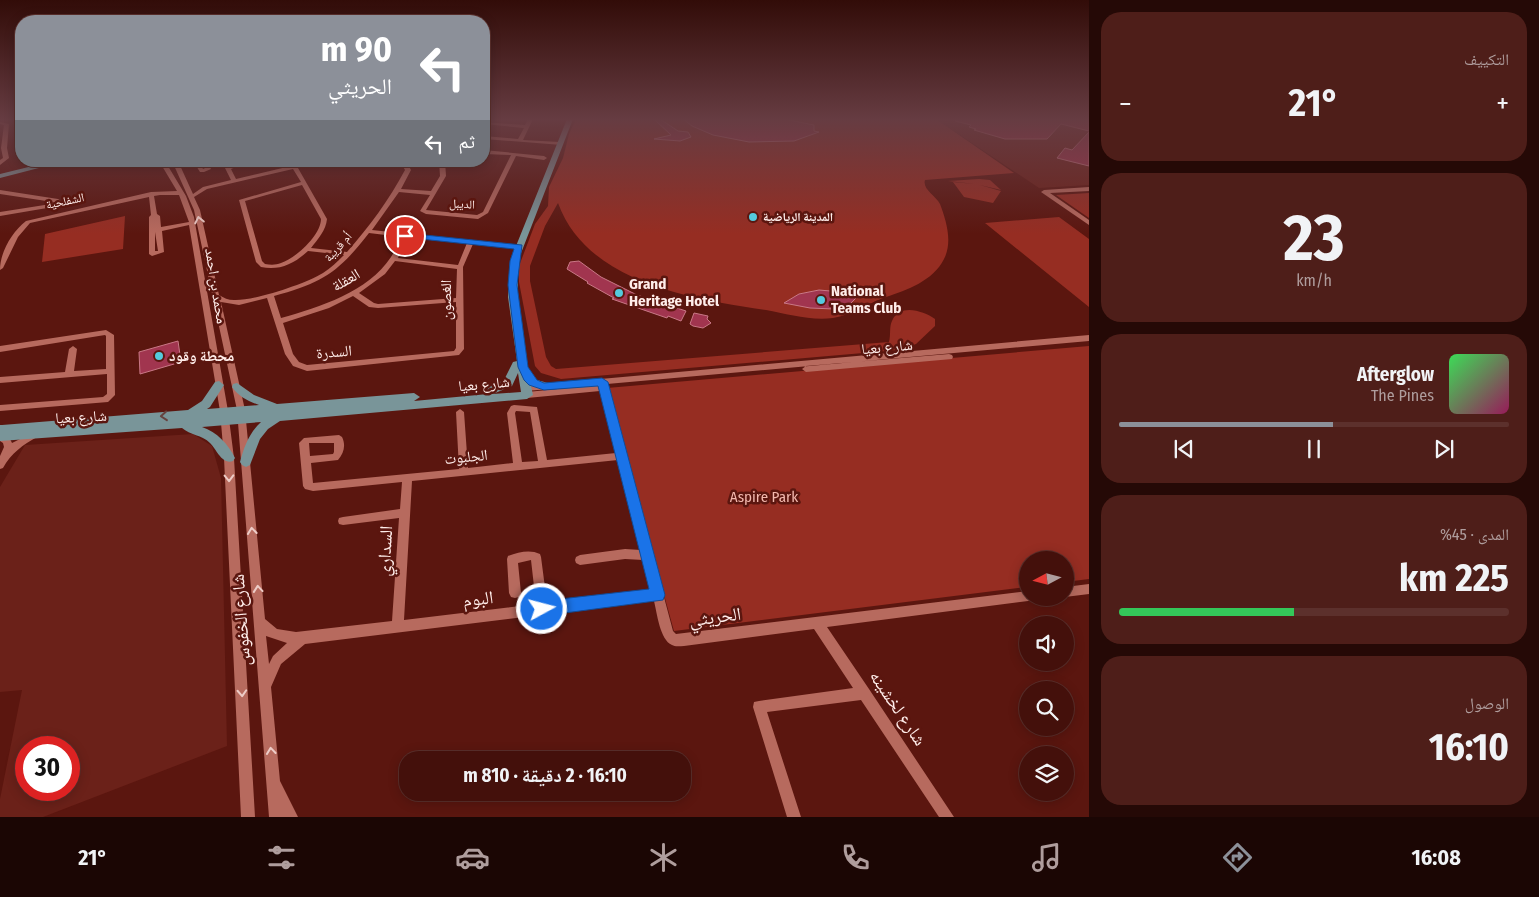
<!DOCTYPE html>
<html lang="ar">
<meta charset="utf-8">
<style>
:root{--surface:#44100b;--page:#4e1e19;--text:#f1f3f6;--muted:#af9d9d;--line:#5c302c;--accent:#8c9099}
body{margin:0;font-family:"Fira Sans Condensed","Noto Naskh Arabic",sans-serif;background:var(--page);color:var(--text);direction:rtl;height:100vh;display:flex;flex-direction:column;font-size:19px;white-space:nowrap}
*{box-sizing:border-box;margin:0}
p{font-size:16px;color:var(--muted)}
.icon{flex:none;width:28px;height:28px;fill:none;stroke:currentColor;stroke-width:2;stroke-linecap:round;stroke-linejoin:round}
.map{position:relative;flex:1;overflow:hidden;direction:ltr}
.side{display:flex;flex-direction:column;gap:12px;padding:12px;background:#250906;width:450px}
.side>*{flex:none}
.top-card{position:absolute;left:15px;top:15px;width:475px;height:152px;border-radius:20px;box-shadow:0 2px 12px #0003,0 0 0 1px var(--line);direction:rtl;background:#8c9099;color:#fff;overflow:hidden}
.needle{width:32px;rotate:263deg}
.fabs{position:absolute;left:1019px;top:551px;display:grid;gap:10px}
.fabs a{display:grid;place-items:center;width:55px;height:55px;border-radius:50%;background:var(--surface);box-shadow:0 2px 12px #0003,0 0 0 1px var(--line);font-size:25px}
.speed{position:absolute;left:15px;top:736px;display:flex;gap:10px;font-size:25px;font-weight:700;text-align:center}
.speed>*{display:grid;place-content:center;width:65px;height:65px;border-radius:50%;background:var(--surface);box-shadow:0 2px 12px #0003,0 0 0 1px var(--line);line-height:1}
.speed .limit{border:8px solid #d22;background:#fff;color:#111}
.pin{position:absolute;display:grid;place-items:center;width:42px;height:42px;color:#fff;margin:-21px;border:2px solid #fff;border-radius:50%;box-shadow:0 1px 5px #0007}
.me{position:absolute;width:55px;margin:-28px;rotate:83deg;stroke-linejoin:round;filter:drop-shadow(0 0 4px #0008)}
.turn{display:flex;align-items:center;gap:18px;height:105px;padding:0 15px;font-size:22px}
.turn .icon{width:65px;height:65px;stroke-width:2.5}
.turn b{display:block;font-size:35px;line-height:42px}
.then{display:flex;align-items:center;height:48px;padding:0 15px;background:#0003;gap:10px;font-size:19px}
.big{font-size:38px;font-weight:700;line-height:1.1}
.side .card{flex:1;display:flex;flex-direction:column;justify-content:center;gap:8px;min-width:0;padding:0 18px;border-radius:20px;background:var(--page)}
.side .dial{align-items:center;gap:0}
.dial b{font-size:65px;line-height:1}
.song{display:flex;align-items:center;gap:15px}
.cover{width:60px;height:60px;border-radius:8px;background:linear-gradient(135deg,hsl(130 70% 55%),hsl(330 70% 35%))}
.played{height:5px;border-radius:2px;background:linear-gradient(90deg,var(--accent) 55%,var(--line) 55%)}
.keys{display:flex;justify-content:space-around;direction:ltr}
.heat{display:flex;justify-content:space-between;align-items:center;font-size:28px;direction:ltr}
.charge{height:8px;border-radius:4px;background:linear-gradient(90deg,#34c759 45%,var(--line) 0)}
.trip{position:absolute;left:399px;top:751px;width:292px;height:50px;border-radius:20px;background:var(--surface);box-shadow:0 2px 12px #0003,0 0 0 1px var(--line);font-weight:700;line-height:50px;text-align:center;direction:rtl}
.dock{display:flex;height:80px;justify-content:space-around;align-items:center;background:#1b0604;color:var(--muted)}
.dock .icon{width:35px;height:35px}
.dock .current{color:var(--accent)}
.dock b{font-size:22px;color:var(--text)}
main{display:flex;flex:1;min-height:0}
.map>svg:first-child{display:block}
</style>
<main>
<section class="side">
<div class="card"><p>التكييف</p>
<div class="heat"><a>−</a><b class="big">21°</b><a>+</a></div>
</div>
<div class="card dial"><b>23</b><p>km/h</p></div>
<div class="card">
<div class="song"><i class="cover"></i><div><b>Afterglow</b><p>The Pines</p></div></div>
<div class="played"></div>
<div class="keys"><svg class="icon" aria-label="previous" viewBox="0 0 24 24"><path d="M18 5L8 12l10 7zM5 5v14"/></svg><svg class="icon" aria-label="pause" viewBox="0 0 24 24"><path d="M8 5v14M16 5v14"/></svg><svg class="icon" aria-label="next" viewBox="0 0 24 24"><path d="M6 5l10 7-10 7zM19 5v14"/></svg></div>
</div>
<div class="card"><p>المدى · 45%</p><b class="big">225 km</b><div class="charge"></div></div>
<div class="card"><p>الوصول</p><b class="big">16:10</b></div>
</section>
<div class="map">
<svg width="1089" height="817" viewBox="0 0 1089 817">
<rect width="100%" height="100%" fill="#5b160f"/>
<path fill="#6b2119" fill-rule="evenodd" d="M936,119h153v66l-50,3z
M193,434l19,12 9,32 6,268 -184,71h-43v-18l22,-109 -22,2v-205l25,-42zM26,748h43v42h-43z"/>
<path fill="#962d22" d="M576,119h360l78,54 -89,7c-3,9 11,16 15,24 6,16 13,38 4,55 -11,22 -37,31 -58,38 -18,6 -34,18 -53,21 -22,3 -46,-4 -67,-8 -74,-11 -179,-27 -208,-107l-13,23 -15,40v15l16,76 5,9 5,3 333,-27c2,-7 0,-15 3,-21 8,-18 31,-10 43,-2v7l-19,18 -18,6 -337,29 -20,-6 -6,-7 -16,-84v-16l16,-42 13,-18 1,-19 14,-29 6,-24z
M979,179l11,1 11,10 -21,-5 21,6 -8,12 -29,-6 -11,-15 22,2 -27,-3z
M1089,193v25l-33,-23z
M125,216l-2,33 -81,13 3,-28z
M1059,217l30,22v68l-104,-84z
M1089,346v233l-24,3v-22h-37l-1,27 -353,44 -67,-243z"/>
<path fill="#a1354f" stroke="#c97886" d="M654,119h6l18,12 10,1 3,5 -11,4 -26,-2 17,-4z
M683,119h101l30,6v6l5,1 -25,9 -45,1 -36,-7 -21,-9z
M956,119h133v12l-28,-7 -14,15h-42l-31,-9 2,-1 -7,-2 2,-2 -16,-4z
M1089,132v34l-32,-8 8,-10 7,2z
M579,261l22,16 36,18 49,16 -5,10 -13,-5 -1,2 -55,-19 2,-1 -27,-15 1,-1 -21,-13 3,-7z
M819,290l23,2 15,5 -7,7 -16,5 -24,-1 -26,-5 15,-9z
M694,313l14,3 -1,3 4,4 -8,5 -10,-2 -3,-2z
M178,341l3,21 -41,12 -1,-22z"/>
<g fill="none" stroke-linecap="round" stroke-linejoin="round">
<path fill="#b76a5e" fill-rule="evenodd" d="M528,119h5l-10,21 37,2 2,1v2l-78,-6v-3l34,3 6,-11 -40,-4v-2l41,3z
M0,122l9,2 -2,24 2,10 -9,7v-5l3,-2 -2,-10 3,-23 -4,-1z
M484,150l60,6 3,2 -3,2 -28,-4 -28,57 -10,6 -52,-5 -6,-3 10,-16 -31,-3 -27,38 149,16 1,1 -3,2 -46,-5 -10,23 1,82 -5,6 -152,16 -14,-5 -8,-12 -18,-56 -28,7 -18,-3 24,108 20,209 12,10 19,3 96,-11 7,-103 -56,7 -4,-1 -1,-3 1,-3 4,-1 57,-8 2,-27 -89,9 -8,-2 -2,-3 -4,-43 5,-5 35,-3 3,2c4,8 2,16 -4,23l-27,3 2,20 146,-14 -3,-57 4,-3 4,3 4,56 45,-5 -6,-50 4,-7 3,-1 23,2 10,53 69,-7 -16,-62 -73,7 -4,-3 4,-3 71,-7 -72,6 -4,-3 1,-2 566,-51v6l-482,43 18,69 3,3 -1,2 46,173 3,3 352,-43v7h5l-1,2 -4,1 -201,26 42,62 85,128h-15l-78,-117 -94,12 34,105h-14l-34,-110 1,-5 5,-1 94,-13 -39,-59 -130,17c-4,0 -9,1 -12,-1 -12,-5 -15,-32 -18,-44l-349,43 -24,20 -10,23 9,94 18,36h-29l-32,-407 -43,-200 -22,-49h6l15,33 10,-7 28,-7 -6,-12 17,-7h9l-20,8 5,10 76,-18h11l-25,7 29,51c-1,11 -9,20 -16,29l36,4c22,-25 42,-52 58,-82l-5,-9h6l5,9 -10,19 30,2 9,-15 -1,-15h6l1,15 -20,34 51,5 6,-3 28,-57 -27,-1zM293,169l8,13 -62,18 17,62 5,5c18,4 33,-3 47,-16l36,4c-7,7 -13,13 -21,18 -18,11 -69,28 -89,27 -6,0 -10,-2 -15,-5l-19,-85 -6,-13 13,-8zM302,185l19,34c0,16 -25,39 -40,44 -5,2 -10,2 -16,1l-3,-3 -17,-60zM369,233l33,4c-4,6 -7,14 -11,20 -23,35 -71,50 -110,61l-7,-22c48,-13 64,-23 95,-63zM408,237l59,6 -9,22 -60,-7zM395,261l62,8 -1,29 -78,6 -4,-1 -15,-10 26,-19zM353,296l16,11 9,1 78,-6v46l-2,3 -147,14 -8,-3 -6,-8 -10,-31 46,-15zM516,411l14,1 8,49 -16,1 -7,-49zM309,443h25v9l-1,2 -23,2zM618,460l23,90 -16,-1 -45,6 -4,2 -1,3 1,3 4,2 45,-6 18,1 8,30 -104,13 -6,-46 -1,-3c-10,-5 -21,-2 -32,2l-1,3 2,34 2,4 4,1 4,-1 2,-4 -3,-30 13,-3 5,44 -132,16 8,-139zM266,636l21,7 -14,13 -4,8z
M159,161h6l21,35 8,21 34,194 6,47 21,359h-14l-17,-359 -4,-47 -31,-186 -27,6 2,21 -12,4 -3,-2v-37l2,-2 -2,-18 -119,26 -12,14 -15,31 -3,2c0,-18 12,-38 26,-49l125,-29 26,-1zM160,195h19l10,27 -28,5 -1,-11 -3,-2 -3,-18zM155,232l3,19h-3z
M193,161h6l4,8 2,-1 -4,-7h6l4,8 -7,3h-4z
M1089,187v4l-39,2 39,27v5l-48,-33 3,-2z
M0,190l58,9 3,2 -8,6 -53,9v-4l51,-8 2,-2 -53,-8z
M106,330l8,5 1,60 -7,7 -108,9v-6l103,-8 4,-3v-20l-107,9v-6l65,-5 4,-23 4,-3 4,3 -3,22 32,-2v-33l-1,-1 -105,17v-6z
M949,354l3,1 1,2 -1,2 -146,13 -4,-3 4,-3z
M34,432l3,1 2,2 -2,2c-14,8 -26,16 -34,31l-3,1v-13l4,-9 -1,-4 -3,-2v-7c6,0 10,4 12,9z
M1089,584v10l-24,3v-10z"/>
<path fill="#799599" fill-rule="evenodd" d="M567,119h6l-55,142v36l10,71 9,12 11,3 1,3 -1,3 -4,1 -13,-4 2,9 -6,4 -247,22 -12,8 -8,10 -10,26 -4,2 -4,-2 -2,-3c4,-15 9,-29 21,-40l-59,5c15,5 26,17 33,31l-2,3c-11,4 -16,-11 -23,-18 -8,-8 -20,-8 -28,-15l-182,13v-16h2l186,-15 14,-9 13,-19 4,-1 5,4 -14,22 -3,2 52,-4c-11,-4 -20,-8 -27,-18l1,-3 4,-1 17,12 23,9 137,-11 6,4 -6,4 74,-7 -3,-3 1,-3 18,-8 9,-18 4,-1 -9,-64 2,-36zM518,373l3,19 -28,2 19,-8z
M53,161h13l-66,17v-4z"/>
</g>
<defs><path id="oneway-chevron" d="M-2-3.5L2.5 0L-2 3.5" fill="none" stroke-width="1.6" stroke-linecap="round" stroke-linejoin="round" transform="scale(1.25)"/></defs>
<g stroke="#edccc7">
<use href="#oneway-chevron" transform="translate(199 220) rotate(-102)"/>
<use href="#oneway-chevron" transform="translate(229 478) rotate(89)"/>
<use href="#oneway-chevron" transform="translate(252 531) rotate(-96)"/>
<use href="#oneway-chevron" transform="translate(258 589) rotate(-95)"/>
<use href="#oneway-chevron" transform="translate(242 693) rotate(87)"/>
<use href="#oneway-chevron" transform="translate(271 751) rotate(-96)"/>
</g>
<use stroke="#66423f" href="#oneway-chevron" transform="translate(164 416) rotate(175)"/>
<linearGradient id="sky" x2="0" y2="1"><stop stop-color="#320c08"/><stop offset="0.51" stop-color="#663c42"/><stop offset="1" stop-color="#663c42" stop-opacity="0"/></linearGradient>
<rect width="1089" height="234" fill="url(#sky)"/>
<path fill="#1a73e8" stroke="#114b97" d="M405,233l117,12 -5,40 11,82 9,13 7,3 58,-5 6,4 57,213 -2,5 -121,16 -5,-2 -2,-5 2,-5 5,-3 107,-12 -51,-203 -54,4 -15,-5 -5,-5 -6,-13 -10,-82 2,-24 4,-12 -112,-12 -1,-1z"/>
<g fill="#54cadd" stroke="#5b160f" stroke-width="2">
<circle cx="753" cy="217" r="5"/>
<circle cx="619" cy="293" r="5"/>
<circle cx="821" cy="300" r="5"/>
<circle cx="159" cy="356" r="5"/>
</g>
<g text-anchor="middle" stroke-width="5" stroke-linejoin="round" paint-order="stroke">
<g font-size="12" fill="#ffedea" stroke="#5b160f">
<text transform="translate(65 201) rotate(-12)" y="4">الشفلحية</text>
<text transform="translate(462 204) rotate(3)" y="4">الديبل</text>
<text transform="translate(338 247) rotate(-48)" y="4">أم قريبة</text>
</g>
<g font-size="12" font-weight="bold" fill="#ffedea" stroke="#5b160f" text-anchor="start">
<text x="763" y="221">المدينة الرياضية</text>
</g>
<g font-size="15" fill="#ffedea" stroke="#5b160f">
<text transform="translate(346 280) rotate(-30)" y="5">العقلة</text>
<text transform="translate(216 286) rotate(81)" y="5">محمد بن احمد</text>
<text transform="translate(446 300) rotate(-90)" y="5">الغصون</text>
<text transform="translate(887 347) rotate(-5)" y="5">شارع بعيا</text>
<text transform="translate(334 352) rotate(-5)" y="5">السدرة</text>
<text transform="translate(484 384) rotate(-5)" y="5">شارع بعيا</text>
<text transform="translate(81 417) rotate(-3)" y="5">شارع بعيا</text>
<text transform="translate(466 457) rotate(-6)" y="5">الجلبوت</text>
</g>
<g font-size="15" font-weight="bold" fill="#ffedea" stroke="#5b160f" text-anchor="start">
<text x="629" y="289">Grand<tspan x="629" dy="17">Heritage Hotel</tspan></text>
<text x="831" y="296">National<tspan x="831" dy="17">Teams Club</tspan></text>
<text x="169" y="361">محطة وقود</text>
</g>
<g font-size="15" fill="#f3b8ae" stroke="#5b160f">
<text x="764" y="502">Aspire Park</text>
</g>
<g font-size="18" fill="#ffedea" stroke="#5b160f">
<text transform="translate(385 551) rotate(-87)" y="6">السداري</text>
<text transform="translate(478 599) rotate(-7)" y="6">البوم</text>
<text transform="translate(715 617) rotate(-8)" y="6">الحريثي</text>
<text transform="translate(241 620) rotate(-94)" y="6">شارع الخفوس</text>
<text transform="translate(898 708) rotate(56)" y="6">شارع لخشينه</text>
</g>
</g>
</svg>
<div class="fabs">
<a><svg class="needle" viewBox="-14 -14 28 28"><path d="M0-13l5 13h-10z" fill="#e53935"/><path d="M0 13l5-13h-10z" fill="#af9d9d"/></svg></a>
<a><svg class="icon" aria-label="sound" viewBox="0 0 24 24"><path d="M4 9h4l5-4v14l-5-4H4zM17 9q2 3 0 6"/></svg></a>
<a><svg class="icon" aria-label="search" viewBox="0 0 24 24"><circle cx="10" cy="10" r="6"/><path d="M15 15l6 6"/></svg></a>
<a><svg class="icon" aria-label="layers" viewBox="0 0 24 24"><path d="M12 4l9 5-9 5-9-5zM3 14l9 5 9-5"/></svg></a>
</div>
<div class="speed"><div class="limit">30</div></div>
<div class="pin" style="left:405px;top:236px;background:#d93025"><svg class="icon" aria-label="arrive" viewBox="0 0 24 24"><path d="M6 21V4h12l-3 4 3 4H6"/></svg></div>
<svg class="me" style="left:542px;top:609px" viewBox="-20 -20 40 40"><circle r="17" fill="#1a73e8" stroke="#fff" stroke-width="3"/><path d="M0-11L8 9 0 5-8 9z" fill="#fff"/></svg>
<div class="trip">16:10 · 2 دقيقة · 810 m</div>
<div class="top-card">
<div class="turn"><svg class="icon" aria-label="left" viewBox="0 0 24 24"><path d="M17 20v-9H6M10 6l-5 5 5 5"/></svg><div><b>90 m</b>الحريثي</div></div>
<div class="then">ثم<svg class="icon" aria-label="left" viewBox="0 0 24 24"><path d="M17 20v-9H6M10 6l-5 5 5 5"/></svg></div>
</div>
</div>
</main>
<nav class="dock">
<b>16:08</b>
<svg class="icon current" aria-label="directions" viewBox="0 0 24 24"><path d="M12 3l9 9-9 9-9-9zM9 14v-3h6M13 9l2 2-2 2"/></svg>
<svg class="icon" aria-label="music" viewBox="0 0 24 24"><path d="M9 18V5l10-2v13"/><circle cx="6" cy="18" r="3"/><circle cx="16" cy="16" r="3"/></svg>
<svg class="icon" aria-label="phone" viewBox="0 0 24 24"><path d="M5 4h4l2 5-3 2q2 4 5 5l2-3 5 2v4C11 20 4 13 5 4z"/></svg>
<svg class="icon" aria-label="climate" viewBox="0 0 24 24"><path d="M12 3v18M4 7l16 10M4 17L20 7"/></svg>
<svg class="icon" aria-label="car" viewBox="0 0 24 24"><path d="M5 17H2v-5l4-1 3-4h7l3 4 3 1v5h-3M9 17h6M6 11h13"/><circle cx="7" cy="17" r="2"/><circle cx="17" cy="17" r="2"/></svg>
<svg class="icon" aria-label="filters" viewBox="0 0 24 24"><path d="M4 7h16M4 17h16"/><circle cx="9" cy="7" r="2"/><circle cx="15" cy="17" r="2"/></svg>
<b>21°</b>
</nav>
